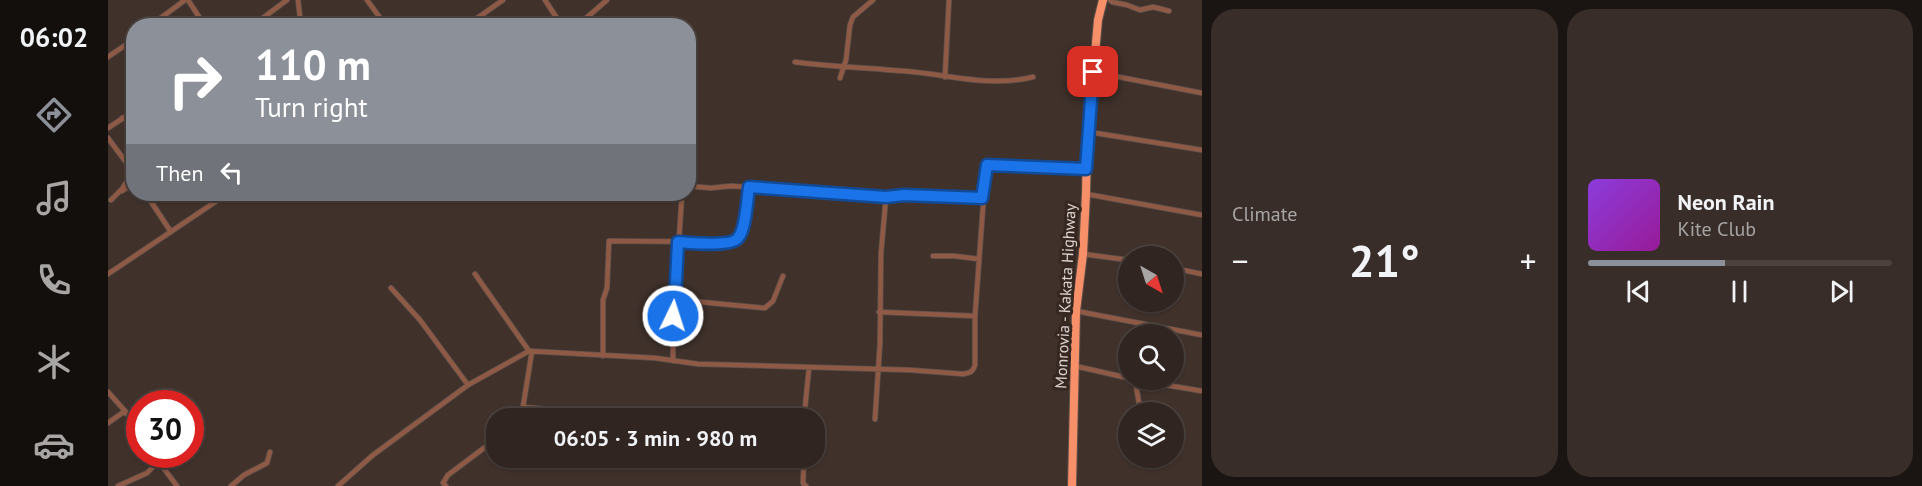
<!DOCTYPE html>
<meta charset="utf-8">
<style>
:root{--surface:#302520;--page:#382d29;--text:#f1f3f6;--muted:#a8a5a5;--line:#4b423e;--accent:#8c9099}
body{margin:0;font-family:"PT Sans",sans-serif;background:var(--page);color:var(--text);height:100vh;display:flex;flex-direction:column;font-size:22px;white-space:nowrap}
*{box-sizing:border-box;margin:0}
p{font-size:20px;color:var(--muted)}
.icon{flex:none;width:33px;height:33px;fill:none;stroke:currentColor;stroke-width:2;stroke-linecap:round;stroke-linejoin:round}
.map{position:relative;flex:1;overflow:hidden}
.panel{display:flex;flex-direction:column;gap:9px;padding:9px;background:#1a1412;width:720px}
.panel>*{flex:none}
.top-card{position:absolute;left:18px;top:18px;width:570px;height:183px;border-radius:24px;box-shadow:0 2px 4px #0004,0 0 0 2px var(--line);background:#8c9099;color:#fff;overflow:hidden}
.needle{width:39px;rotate:141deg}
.buttons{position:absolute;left:1010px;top:246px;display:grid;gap:12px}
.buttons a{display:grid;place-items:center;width:66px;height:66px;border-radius:50%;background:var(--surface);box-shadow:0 2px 4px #0004,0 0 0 2px var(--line);font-size:30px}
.speed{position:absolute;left:18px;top:390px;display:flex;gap:12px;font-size:30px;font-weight:700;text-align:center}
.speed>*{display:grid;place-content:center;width:78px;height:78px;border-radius:50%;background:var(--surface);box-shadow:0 2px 4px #0004,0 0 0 2px var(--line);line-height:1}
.speed .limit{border:9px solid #d22;background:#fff;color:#111}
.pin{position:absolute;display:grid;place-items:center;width:51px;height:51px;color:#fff;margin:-26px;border-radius:12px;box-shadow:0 3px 9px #0006}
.me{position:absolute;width:66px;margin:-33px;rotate:4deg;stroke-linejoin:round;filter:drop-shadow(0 0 4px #0008)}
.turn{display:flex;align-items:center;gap:21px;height:126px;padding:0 30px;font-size:27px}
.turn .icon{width:78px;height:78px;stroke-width:2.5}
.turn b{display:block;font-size:42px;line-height:51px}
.then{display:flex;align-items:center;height:57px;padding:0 30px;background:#0003;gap:12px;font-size:22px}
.big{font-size:45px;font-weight:800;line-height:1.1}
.panel .card{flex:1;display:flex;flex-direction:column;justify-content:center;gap:9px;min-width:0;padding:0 21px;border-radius:24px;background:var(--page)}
.song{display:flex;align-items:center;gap:18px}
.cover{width:72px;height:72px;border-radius:9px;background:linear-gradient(135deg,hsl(270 70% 55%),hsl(300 70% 35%))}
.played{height:6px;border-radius:3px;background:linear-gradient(90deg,var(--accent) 45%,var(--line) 45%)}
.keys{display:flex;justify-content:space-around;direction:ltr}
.heat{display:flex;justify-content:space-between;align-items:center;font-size:33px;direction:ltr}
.panel .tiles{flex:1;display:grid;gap:9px;grid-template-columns:repeat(2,1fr)}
.trip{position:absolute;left:378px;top:408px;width:339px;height:60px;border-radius:24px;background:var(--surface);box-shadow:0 2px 4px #0004,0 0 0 2px var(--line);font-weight:800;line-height:60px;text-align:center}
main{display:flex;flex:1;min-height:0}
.tabs{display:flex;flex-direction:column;width:108px;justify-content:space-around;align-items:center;background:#130f0d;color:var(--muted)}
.tabs .icon{width:42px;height:42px}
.tabs .active{color:var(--accent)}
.tabs b{font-size:27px;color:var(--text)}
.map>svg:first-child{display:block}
</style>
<main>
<nav class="tabs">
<b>06:02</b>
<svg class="icon active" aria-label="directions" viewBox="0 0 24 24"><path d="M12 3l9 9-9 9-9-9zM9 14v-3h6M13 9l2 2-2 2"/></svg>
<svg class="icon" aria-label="music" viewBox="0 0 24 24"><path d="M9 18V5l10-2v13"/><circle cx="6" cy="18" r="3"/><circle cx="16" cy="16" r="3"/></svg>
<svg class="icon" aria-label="phone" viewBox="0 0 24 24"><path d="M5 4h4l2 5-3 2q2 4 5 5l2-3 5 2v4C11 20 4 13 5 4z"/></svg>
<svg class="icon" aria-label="climate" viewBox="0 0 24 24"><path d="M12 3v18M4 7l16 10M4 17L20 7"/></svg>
<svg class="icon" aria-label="car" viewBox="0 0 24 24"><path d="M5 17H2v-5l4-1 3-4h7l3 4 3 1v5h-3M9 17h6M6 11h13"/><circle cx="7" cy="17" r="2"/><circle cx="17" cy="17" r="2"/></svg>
</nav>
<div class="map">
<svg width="1094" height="486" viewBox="0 0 1094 486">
<rect width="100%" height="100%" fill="#40312b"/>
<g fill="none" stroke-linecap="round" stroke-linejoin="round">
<g stroke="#5c4e49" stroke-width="6">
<path id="street" d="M80,0l17,26
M190,0l2,17 8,8
M259,0l19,26
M437,0l17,26
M1002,0l2,2 15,3 13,5 13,-3 16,4
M42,26l35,-26
M144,26l35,-26
M358,26l37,-26
M469,26l30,-26
M0,57l19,-13h3l4,4
M687,62c39,5 79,6 119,10 40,4 79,15 119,5
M985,72l109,21
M837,77l4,-77
M732,78l6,-18 4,-35 3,-8 20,-17
M14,118l12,4
M0,128l26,-17
M981,132l113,18
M0,138l26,35
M580,186l23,2 20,-2 70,4 85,7 18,-2 78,3
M14,191l12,-8
M38,194l25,38
M978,194l116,21
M3,200l11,-11 11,-17
M975,254l45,6
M825,256h21l25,3
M1065,268l29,6
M0,274l119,-80
M367,274l54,77
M283,288l29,32 48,65
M569,304l-2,-3 7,-107
M968,311l126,24
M771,312l96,4
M495,356v-56l4,-12 2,-47 125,1c13,-10 12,-39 15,-55
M565,361v-45l4,-12 13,-3 75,7 8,-7 10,-25
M967,366l53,12
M1027,380l4,23 5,9
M1028,380l66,11
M0,392l17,19 15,22
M415,407l79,7 37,-1 59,5
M410,418l5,-11 9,-56
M696,418l5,-50
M767,419l5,-76 1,-90 5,-56
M0,423l17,-12
M45,454l24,32
M696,458l-1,25 3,3
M10,486l29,-13 11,-11
M123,486l13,-11 23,-12 3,-11
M230,486l35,-31 95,-70 61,-34 126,7 43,6 212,6 53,4c7,-1 10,-2 12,-9v-49l11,-150 3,-2 97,5
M338,486l-3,-3 5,-8 48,-36"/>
</g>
<g stroke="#5c4e49" stroke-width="10">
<path id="highway" d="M964,486l4,-175 7,-57 3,-60 1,-48 11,-126 5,-20"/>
</g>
<use href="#street" stroke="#8e5945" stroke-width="4.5"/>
<use href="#highway" stroke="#f78f68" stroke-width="8"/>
</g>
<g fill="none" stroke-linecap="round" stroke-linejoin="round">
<g stroke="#114b97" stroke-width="15">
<path id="route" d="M565,316l4,-12 -2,-3 3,-59c11,1 54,5 60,-4 8,-9 9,-38 11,-51l137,10 18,-2 78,3 5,-33 99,4 7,-97"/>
</g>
<use href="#route" stroke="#1a73e8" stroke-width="10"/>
</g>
<g text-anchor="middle" stroke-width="6" stroke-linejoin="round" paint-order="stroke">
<g font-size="16" fill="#ddd3cf" stroke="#362721">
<text transform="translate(957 296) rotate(-87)" y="6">Monrovia - Kakata Highway</text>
</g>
</g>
</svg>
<div class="buttons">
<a><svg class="needle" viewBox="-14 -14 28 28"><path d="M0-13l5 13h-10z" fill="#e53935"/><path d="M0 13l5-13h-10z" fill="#a8a5a5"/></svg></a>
<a><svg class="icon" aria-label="search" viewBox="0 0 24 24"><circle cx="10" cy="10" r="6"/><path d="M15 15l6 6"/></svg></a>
<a><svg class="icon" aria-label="layers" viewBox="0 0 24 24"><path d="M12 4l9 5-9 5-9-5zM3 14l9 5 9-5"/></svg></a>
</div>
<div class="speed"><div class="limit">30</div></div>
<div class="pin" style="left:985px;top:72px;background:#d93025"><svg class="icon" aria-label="arrive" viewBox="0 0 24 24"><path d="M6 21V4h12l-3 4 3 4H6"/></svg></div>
<svg class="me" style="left:565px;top:316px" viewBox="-20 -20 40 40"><circle r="17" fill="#1a73e8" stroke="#fff" stroke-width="3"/><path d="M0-11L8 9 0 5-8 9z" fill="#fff"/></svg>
<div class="trip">06:05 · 3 min · 980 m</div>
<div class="top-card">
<div class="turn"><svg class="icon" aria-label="right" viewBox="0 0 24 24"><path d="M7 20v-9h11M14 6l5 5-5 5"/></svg><div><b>110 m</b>Turn right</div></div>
<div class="then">Then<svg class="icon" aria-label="left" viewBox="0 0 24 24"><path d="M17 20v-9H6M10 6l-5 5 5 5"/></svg></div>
</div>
</div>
<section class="panel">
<div class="tiles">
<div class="card"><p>Climate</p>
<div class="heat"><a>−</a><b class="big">21°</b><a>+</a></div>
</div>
<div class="card">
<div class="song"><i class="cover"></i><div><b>Neon Rain</b><p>Kite Club</p></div></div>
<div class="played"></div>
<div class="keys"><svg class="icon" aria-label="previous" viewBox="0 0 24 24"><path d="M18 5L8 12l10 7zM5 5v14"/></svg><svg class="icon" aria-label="pause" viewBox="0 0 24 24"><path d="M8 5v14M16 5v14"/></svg><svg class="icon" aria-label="next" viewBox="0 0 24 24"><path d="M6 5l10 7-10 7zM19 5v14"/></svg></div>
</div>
</div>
</section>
</main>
